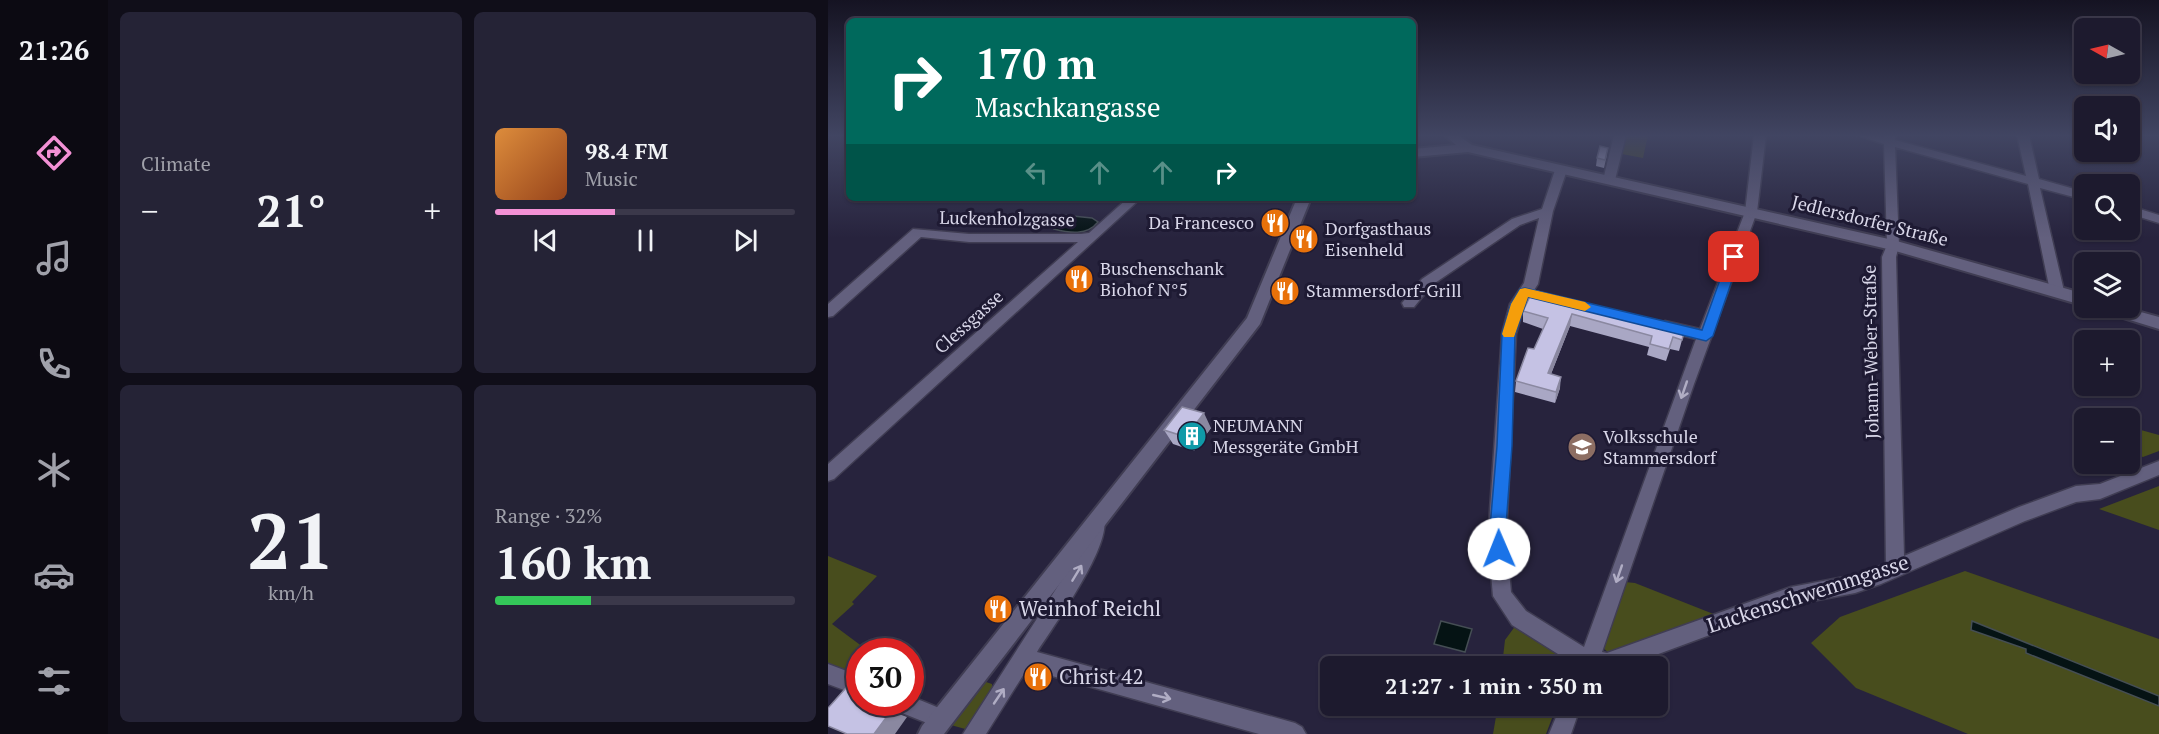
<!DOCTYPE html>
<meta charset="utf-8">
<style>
:root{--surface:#1d1a2e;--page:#252336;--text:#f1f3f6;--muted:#a0a1aa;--line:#3b384a;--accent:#f391d5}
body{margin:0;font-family:"PT Serif",serif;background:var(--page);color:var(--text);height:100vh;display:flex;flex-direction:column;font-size:22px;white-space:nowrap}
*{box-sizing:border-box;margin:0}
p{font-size:20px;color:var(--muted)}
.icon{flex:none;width:33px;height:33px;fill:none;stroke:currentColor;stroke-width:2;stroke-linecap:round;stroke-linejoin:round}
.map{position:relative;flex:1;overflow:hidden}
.side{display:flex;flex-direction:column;gap:12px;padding:12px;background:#100e19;width:720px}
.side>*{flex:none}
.guide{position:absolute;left:18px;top:18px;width:570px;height:183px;border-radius:9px;box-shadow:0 2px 4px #0004,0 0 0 2px var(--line);background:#00695c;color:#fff;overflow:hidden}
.needle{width:39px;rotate:278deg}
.buttons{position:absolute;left:1246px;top:18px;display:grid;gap:12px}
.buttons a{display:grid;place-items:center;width:66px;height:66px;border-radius:9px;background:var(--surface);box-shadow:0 2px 4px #0004,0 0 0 2px var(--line);font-size:30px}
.speed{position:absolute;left:18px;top:638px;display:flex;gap:12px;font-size:30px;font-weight:700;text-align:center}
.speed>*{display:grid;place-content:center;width:78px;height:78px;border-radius:50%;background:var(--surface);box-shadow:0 2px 4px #0004,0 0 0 2px var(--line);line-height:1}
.speed .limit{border:9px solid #d22;background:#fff;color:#111}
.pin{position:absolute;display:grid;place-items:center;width:51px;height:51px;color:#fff;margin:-26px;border-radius:12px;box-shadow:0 3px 9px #0006}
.me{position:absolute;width:66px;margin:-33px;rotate:359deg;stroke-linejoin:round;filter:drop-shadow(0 0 4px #0008)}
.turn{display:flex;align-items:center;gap:21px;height:126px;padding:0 30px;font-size:27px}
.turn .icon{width:78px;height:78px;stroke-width:2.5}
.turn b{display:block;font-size:42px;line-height:51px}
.lanes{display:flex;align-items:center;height:57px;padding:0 30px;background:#0003;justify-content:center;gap:30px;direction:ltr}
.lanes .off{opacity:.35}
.big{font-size:45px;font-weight:700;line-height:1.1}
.side .card{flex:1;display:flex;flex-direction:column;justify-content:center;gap:9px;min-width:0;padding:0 21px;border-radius:9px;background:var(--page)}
.side .dial{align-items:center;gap:0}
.dial b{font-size:78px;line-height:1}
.song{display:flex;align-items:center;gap:18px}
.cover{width:72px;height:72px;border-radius:9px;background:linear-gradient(135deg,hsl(30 70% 55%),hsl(20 70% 35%))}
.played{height:6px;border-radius:3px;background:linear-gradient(90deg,var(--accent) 40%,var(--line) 40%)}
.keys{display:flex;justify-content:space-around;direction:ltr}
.heat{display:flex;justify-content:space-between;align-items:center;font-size:33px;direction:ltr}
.charge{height:9px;border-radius:4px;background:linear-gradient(90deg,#34c759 32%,var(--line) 0)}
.side .tiles{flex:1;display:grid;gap:12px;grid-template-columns:repeat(2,1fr)}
.trip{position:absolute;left:492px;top:656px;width:348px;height:60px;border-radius:9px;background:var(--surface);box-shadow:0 2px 4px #0004,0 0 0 2px var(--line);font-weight:700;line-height:60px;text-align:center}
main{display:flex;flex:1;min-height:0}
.tab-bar{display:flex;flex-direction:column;width:108px;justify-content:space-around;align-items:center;background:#0c0a12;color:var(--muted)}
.tab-bar .icon{width:42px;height:42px}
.tab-bar .current{color:var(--accent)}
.tab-bar b{font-size:27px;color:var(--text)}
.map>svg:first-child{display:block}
</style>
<main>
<nav class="tab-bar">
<b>21:26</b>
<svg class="icon current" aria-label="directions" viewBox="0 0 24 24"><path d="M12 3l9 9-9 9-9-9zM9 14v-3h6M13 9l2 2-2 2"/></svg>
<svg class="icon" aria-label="music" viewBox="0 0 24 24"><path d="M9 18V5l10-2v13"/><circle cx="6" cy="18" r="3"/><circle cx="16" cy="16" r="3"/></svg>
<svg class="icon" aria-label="phone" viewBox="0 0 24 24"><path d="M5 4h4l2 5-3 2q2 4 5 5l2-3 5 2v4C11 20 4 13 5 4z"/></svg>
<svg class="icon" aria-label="climate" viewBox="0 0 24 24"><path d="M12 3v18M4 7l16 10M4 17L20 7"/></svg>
<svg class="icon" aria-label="car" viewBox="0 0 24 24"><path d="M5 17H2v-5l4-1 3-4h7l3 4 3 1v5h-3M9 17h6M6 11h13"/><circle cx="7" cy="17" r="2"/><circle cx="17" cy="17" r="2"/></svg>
<svg class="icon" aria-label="filters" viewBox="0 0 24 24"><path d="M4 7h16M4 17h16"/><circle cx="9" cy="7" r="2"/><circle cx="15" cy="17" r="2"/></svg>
</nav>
<section class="side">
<div class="tiles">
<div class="card"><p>Climate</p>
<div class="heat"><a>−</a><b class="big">21°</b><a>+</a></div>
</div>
<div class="card">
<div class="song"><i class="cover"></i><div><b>98.4 FM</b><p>Music</p></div></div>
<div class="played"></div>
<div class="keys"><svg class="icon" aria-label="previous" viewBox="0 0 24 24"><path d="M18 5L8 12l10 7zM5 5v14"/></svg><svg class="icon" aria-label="pause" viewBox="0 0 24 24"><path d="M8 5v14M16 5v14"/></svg><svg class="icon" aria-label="next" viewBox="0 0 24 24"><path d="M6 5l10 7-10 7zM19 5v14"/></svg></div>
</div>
<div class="card dial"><b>21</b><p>km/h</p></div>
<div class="card"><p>Range · 32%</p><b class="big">160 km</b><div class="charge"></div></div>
</div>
</section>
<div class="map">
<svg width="1331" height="734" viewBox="0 0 1331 734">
<rect width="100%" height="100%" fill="#27233d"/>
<path fill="#484d1d" d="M798,135h22l-5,23 -21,-4z
M1302,427l29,8v16l-16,6 -13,-4z
M1331,486v44l-60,-21z
M0,556l49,20 -25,26 2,2 -22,20 31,23 -21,26 -14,-5z
M1137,571l194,68v95h-191l-112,-46 -45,-45 29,-26z
M797,582l10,1 81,32 -107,38 -7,-6z
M688,625l58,33 -3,8h-69l3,-26z
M155,681l9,3v7l-23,39 -22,-6z
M670,705h59l-11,29h-53z"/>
<path fill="#051314" stroke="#454e54" stroke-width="1.5" d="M235,215l29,3 6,4c-11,14 -29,11 -44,7l-2,-2 2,-8z
M613,621l31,8 -7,23 -31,-8z
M1144,621l187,75v10l-133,-53v-4l-55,-19z"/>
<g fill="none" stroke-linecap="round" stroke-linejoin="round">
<g stroke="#403d53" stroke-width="3">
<path id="minor" d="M786,135h12l-11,45 -6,4 -6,-4z
M926,135h12l-9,77 -63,172 -92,268 5,1 184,-66 64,-12 31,-11 -4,-307 5,-12 -3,-101 -27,-9 26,2v-2h12v5l131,36 -9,-41h12l10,44 46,13v8l-45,-12 24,103 -7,5 -7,-5 -22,-107 -133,-37 4,98 -3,12 8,299 115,-49 57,-21 24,-2 59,-23v14l-59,24 -24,3 -51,19 -144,63 -26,9 -64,12 -165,61h-49l-65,-41 -19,-29 -5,-57 14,-205 8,-30 14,-21 15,-65 -19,7 -88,60 -18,22h-10l-2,-4 20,-24 90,-60 30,-10 13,-39 6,-4 4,1 2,3 -14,41 -15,73 -14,21 -8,29 -10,205 5,53 15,19 58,36 112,-308 -36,-9 -2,-4 7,-5 35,8 45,-117z
M300,198h13l-307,281 -6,2v-17l250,-222h-109l-48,-5 -88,79 -5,1v-13l85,-75 56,5h112l8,-1z
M1302,206l29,9v8l-29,-9z
M269,514l6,2c12,26 -50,111 -66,136l258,71 7,4 4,7h-47l-232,-65 -41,65h-23l118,-184 10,-34z
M0,664l32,12v20l-32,-12z
M82,696l39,16 3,7 -3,7 -7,3 -50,-20 -3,-7h21z
M733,705h20l-10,29h-22z"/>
</g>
<g stroke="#403d53" stroke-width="4">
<path id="tertiary" d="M616,135h14l14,10 421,95 192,54v12l-193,-56 -424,-98 -55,5v-8l43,-4z
M1274,308h24l33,9v12l-55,-17z"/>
</g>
<g stroke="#403d53" stroke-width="4">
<path id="secondary" d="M469,198h14l-51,126 -316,410h-26l4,-8 325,-408z"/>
</g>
<use href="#minor" fill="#63607e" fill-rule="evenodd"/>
<use href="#tertiary" fill="#63607e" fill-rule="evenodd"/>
<use href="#secondary" fill="#63607e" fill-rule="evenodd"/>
</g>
<path fill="#a9a7c4" d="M779,155l-3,13 -8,-2 1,-8z
M705,290l152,39 -6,22 -9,-2 -4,12 -19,-6 2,-8 -79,-21 -19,48 9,14 -5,15 -40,-11 1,-11 18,-32 9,-20 -20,-7v-11z
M383,428l-17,23 -21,-7 -9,-14z"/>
<path fill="#8a88a0" d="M744,314l-2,12 -23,58 1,-11z
M733,377l-1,11 -5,15 1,-11z
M376,413l7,15 -17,23 -8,-14z
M46,702h7l7,3 3,6 -16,-7z
M63,711l16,6 -12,17h-21z"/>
<path fill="#c5c2e4" stroke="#8a88a0" stroke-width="1.5" d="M772,146l8,2 -3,12 -8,-2z
M705,290l152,39 -3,11 -9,-3 -4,12 -19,-5 2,-8 -80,-22 -24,59 13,4 -5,15 -40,-11 12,-33 6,1 14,-31 -25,-7z
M354,407l22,6 -18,24 -22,-7z
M18,688l14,5v9h14l1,2 16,7 -17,23h-27l-19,-8v-18z"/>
<defs><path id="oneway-shaft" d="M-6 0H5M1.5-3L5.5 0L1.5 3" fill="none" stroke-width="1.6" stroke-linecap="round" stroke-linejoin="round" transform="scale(1.5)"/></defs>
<g stroke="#b0adc4">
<use href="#oneway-shaft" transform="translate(856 390) rotate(109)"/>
<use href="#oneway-shaft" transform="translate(249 573) rotate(-59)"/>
<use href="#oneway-shaft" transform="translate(791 574) rotate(109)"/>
<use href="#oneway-shaft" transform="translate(171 696) rotate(-56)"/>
<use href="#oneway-shaft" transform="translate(334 697) rotate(13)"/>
</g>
<linearGradient id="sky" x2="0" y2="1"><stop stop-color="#151322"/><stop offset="0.57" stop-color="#414562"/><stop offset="1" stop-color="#414562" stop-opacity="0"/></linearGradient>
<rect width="1331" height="238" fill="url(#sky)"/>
<path fill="#1a73e8" stroke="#114b97" stroke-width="1.5" d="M906,253l6,4 -27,79 -7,5 -178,-44 -13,37 -3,112 -7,93 2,10 -2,6 -6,2 -6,-2 -4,-16 8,-93 5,-112 9,-30 9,-15 5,-1 177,42 26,-73z"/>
<path fill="#f59e0b" d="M697,288l60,14 6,5 -6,4 -57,-14 -14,40h-10l-2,-3 9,-30 9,-15z"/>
<defs>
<g id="restaurant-disc" transform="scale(1.5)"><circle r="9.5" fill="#e8710a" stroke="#1e1a33"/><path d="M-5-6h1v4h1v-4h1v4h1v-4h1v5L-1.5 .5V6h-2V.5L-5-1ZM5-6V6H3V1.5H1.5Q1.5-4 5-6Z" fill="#fff"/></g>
<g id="building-disc" transform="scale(1.5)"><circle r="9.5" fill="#0f9aa8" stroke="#1e1a33"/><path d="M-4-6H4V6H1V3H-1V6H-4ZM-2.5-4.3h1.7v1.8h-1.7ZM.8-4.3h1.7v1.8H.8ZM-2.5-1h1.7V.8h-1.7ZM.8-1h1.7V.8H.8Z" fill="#fff"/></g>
<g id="school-disc" transform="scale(1.5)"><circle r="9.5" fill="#8d6e63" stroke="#1e1a33"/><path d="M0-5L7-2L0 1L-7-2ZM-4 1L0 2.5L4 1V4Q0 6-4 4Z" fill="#fff"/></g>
</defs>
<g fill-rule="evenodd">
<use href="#restaurant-disc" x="447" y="223"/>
<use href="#restaurant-disc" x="476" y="239"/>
<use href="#restaurant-disc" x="251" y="279"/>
<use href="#restaurant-disc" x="457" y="291"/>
<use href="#building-disc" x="364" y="436"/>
<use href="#school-disc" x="754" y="447"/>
<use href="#restaurant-disc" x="170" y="609"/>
<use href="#restaurant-disc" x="210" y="677"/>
</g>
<g text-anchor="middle" stroke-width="6" stroke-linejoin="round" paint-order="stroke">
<g font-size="18" fill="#d9d7e9" stroke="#1e1a33">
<text transform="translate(179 219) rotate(1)" y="6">Luckenholzgasse</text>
<text transform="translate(1042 221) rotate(14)" y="6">Jedlersdorfer Straße</text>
<text transform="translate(141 322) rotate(-42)" y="6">Clessgasse</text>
<text transform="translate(1043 352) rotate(-91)" y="6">Johann-Weber-Straße</text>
</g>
<g font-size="18" fill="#d9d7e9" stroke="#1e1a33" text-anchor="start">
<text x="426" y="229" text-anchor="end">Da Francesco</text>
<text x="497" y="235">Dorfgasthaus<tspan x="497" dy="21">Eisenheld</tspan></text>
<text x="272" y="275">Buschenschank<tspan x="272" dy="21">Biohof N°5</tspan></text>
<text x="478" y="297">Stammersdorf-Grill</text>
<text x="385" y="432">NEUMANN<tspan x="385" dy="21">Messgeräte GmbH</tspan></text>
<text x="775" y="443">Volksschule<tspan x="775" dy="21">Stammersdorf</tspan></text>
</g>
<g font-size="21" fill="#d9d7e9" stroke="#1e1a33">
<text transform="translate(980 594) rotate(-18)" y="7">Luckenschwemmgasse</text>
</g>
<g font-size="21" fill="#d9d7e9" stroke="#1e1a33" text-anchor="start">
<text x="191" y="616">Weinhof Reichl</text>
<text x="231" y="684">Christ 42</text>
</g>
</g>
</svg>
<div class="buttons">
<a><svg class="needle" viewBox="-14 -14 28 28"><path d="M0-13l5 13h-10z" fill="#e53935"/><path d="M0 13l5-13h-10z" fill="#a0a1aa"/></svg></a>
<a><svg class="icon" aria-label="sound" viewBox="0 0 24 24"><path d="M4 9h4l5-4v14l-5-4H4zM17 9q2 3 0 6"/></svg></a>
<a><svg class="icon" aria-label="search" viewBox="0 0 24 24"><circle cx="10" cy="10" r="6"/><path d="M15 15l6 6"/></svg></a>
<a><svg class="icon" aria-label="layers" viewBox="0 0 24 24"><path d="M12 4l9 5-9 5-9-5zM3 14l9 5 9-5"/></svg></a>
<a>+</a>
<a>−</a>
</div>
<div class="speed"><div class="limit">30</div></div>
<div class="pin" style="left:906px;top:257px;background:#d93025"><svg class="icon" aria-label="arrive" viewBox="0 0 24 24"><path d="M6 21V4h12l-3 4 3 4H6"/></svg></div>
<svg class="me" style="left:671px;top:549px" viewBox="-20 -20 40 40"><circle r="19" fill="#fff"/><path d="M0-13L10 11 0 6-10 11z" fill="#1a73e8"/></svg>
<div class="trip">21:27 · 1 min · 350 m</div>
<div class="guide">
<div class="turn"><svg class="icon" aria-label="right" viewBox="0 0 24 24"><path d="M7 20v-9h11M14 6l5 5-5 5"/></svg><div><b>170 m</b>Maschkangasse</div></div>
<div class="lanes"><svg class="icon off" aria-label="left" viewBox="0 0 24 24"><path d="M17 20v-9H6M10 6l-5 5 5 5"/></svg><svg class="icon off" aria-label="ahead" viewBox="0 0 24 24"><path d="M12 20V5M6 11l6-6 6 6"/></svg><svg class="icon off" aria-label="ahead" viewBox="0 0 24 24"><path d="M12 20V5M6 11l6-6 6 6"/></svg><svg class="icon" aria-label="right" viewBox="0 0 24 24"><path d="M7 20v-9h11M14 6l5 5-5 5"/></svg></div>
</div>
</div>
</main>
